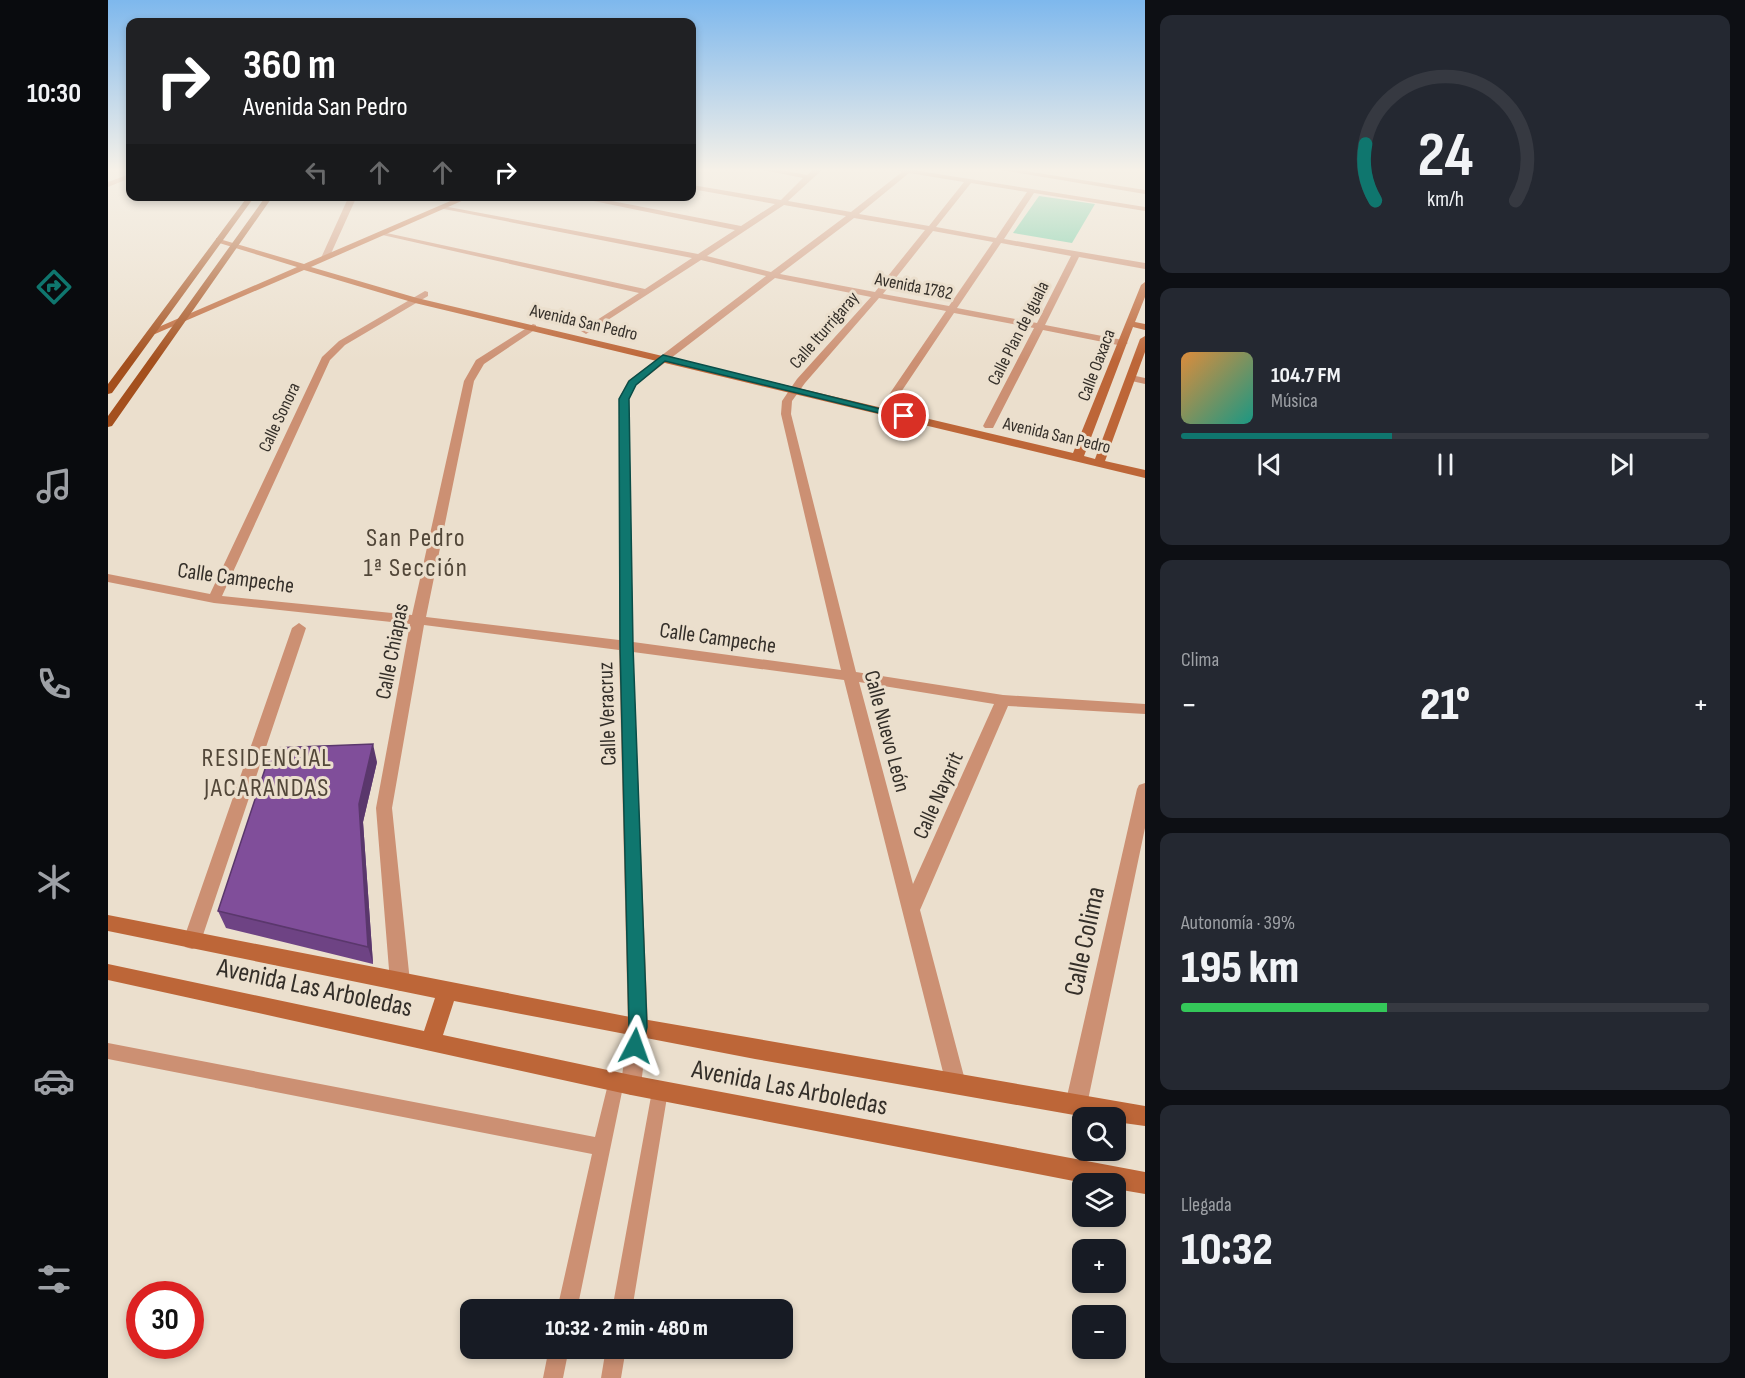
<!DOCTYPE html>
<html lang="es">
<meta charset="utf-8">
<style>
:root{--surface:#171b24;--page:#242831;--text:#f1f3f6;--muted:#9ea1a6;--line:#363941;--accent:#0f766e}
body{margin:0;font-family:"Sofia Sans Condensed",sans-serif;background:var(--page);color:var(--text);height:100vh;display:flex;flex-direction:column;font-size:22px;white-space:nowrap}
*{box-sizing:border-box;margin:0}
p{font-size:20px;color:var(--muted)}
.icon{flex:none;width:33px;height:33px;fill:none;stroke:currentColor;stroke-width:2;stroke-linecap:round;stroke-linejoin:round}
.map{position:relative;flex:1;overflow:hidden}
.details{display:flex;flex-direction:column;gap:15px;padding:15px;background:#0d0f14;width:600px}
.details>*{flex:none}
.banner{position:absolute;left:18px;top:18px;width:570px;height:183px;border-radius:12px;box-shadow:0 3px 9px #0003;background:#202124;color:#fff;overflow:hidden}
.controls{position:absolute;left:964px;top:1107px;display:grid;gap:12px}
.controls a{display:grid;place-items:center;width:54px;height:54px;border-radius:12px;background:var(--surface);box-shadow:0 3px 9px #0003;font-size:30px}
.speed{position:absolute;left:18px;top:1281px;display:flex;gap:12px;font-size:30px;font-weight:700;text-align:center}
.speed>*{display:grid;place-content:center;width:78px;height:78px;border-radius:50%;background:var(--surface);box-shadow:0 3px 9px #0003;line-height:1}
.speed .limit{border:9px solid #d22;background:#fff;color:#111}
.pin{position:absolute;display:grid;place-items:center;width:51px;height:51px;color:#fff;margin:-26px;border:3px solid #fff;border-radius:50%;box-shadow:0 2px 6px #0007}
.me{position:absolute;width:66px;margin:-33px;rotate:4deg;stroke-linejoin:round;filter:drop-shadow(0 0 4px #0008)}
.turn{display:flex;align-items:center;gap:21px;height:126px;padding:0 18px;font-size:27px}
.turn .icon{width:78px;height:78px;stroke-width:2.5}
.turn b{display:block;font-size:42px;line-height:51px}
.lanes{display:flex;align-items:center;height:57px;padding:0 18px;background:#0003;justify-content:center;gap:30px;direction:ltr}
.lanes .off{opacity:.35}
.big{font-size:45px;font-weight:800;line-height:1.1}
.details .widget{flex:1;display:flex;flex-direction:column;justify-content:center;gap:9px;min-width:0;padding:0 21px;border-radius:12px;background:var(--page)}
.details .dial{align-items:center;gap:0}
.dial svg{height:156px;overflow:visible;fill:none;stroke:var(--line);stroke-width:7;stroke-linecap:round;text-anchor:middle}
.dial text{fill:var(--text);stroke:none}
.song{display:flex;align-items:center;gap:18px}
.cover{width:72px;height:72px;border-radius:9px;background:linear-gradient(135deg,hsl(30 70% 55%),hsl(170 70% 35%))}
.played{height:6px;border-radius:3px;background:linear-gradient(90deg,var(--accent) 40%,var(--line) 40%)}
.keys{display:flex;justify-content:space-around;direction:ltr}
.heat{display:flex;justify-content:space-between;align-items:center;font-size:33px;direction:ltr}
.charge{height:9px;border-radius:4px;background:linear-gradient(90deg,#34c759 39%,var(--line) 0)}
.trip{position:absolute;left:352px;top:1299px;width:333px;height:60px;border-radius:12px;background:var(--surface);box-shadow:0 3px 9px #0003;font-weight:800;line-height:60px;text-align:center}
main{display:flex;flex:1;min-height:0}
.tabs{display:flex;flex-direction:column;width:108px;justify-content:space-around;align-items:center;background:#090b0e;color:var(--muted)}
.tabs .icon{width:42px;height:42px}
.tabs .current{color:var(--accent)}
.tabs b{font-size:27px;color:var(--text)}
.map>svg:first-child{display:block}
</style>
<main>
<nav class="tabs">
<b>10:30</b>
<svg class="icon current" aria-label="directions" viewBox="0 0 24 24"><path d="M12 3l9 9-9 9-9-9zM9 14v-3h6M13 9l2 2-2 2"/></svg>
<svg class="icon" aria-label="music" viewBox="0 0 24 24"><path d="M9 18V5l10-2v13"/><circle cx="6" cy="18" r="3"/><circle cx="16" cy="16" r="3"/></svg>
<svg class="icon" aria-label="phone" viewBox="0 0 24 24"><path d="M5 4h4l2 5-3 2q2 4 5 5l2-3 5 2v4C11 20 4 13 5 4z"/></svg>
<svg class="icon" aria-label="climate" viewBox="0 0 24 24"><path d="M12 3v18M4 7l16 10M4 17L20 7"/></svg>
<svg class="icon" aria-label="car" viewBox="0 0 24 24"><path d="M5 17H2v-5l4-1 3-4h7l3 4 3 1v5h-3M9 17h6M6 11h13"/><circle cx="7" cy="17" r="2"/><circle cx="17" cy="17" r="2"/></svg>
<svg class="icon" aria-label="filters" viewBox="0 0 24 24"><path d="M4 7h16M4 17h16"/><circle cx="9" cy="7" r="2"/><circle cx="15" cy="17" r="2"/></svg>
</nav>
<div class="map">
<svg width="1037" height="1378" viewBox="0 0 1037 1378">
<rect width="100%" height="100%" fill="#ebdfcd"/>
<path fill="#63c99e" d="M931,196l56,8 -23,39 -59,-10z"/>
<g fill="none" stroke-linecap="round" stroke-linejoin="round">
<path fill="#cc9073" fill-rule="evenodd" d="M0,1043l487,94 15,-61 6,-2 6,2 2,6 -47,228h-20l35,-156 -484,-95z
M552,1083l6,2 2,6 -36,219h-20l40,-219 2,-6z
M441,1348h20l-6,30h-20z
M498,1348h20l-5,30h-20z"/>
<path fill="#cc9073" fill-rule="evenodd" d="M584,168h4l-4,3z
M646,168h16l37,7 9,-7h8l-36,33 63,11 51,-40 -4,-2 16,-2 -1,2 232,37v4l-111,-18 -30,46 141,24v6l-66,-12 -34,68 78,15 5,3 -5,3 -80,-16 -50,98h-8l-2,-2 51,-98 -80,-15 -61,91 -4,1 -5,-3 62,-91 -67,-13 -74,85 -13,18 -1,13 65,258 147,23 142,9v10l-137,-8 -88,204 46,174 -3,7 -7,3 -7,-3 -3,-7 -102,-404 -211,-28 15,375 -7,58 -3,7 -7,3 -7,-3 -3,-7 7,-58 -9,-377 -195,-25 -32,183 18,174 -3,6 -7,3 -7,-3 -3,-6 -14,-174 34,-184 -196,-21 -106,-21v-8l102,20 112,-237 17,-16 86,-50 3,1v4l-83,49 -15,15 -108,236 190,19 52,-234 12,-21 57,-36 3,1v4l-52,35 -10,17 -48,236 193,23v-241l9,-18 138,-105 -65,-16 -115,74 -5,-3 2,-2 56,-36 -261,-59 4,-2 263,57 47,-31 -253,-50 4,-2 255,48 37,-24 -166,-34h17l155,30 34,-22 -83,-15v-4l89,15 22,-22zM801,173l55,9 -35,44 -70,-12zM863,183l56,9 -31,46 -60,-11zM676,205l62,11 -75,56 -64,-16zM746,218l71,12 -50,62 -95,-18zM825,231l60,11 -44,64 -66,-12zM893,243l70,13 -34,67 -80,-15zM667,278l96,19 -74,82 -15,22 -1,13 60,256 -208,-28 -4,-243 7,-14zM751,682l135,22 -81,180z
M881,168h17l139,22v4z
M22,174v4l-22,9v-5z
M241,196h8l-28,62 -7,2 -1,-2z
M1023,375l14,3v6l-18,-4 -1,-2z
M191,623l7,5 -105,313 -2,6 -7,2 -7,-2 -2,-6 109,-313z
M1037,783v45l-58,277 -3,7 -8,3 -8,-3 -3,-7 72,-316 2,-4z"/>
<path fill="#bd6638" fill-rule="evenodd" d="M354,196h11l-162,71 106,31 656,155 68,-168 4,-3v15l-10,25 10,2v6l-12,-3 -49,129 11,3 45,-120 5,-3v16l-40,109 40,9v8l-730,-175 -111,-33 -149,64 -8,-2 150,-65 -81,-25v-4l88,26z
M0,915l517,101 520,90v20l-29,-4v-4h-25l-336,-59 -301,-58 -11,34 188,40 514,97v22l-29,-5v-5h-27l-458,-89 -523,-115v-16l316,67 11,-33 -327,-67z"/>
<path fill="#a4501e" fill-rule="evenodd" d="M140,196h7l-143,197 -4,1v-10z
M158,196h7l-161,230 -4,1v-11z"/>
</g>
<path fill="#6e4384" d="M269,762l-14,60 10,142 -147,-36 -8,-17z"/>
<path fill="#5a376c" d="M265,744l4,18 -14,60 10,142 -5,-17 -9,-143z"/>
<path fill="#804e9a" stroke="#5a376c" stroke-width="1.5" d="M265,744l-14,60 9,143 -150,-36 54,-163z"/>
<linearGradient id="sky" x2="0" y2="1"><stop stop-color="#7eb8ed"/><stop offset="0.47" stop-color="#f6f1e8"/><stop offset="1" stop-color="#f6f1e8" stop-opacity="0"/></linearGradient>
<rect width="1037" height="361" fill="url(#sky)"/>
<path fill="#0f766e" stroke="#0a4d48" stroke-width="1.5" d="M555,355l246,61 -5,3 -239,-58 -29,24 -7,14 4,247 14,381 -5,25 -7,3 -6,-3 -3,-6 3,-19 -9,-381 -1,-247 10,-18z"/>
<g text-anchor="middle" stroke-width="6" stroke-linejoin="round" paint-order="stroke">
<g font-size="18" fill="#342f29" stroke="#ebdfcd">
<text transform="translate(806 286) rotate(11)" y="6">Avenida 1782</text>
<text transform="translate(476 322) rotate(13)" y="6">Avenida San Pedro</text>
<text transform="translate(716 330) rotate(-49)" y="6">Calle Iturrigaray</text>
<text transform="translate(910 333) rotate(-63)" y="6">Calle Plan de Iguala</text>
<text transform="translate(988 365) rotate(-69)" y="6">Calle Oaxaca</text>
<text transform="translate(171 417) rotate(-65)" y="6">Calle Sonora</text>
<text transform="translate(949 435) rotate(13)" y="6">Avenida San Pedro</text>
</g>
<g font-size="22" fill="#342f29" stroke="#ebdfcd">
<text transform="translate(128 577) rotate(8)" y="8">Calle Campeche</text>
<text transform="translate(610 637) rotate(8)" y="8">Calle Campeche</text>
<text transform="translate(283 651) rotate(-79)" y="8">Calle Chiapas</text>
<text transform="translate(498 714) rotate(-92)" y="8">Calle Veracruz</text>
<text transform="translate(780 731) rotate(75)" y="8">Calle Nuevo León</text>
<text transform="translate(829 795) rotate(-66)" y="8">Calle Nayarit</text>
</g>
<g font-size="26" letter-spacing="1.5" fill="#524739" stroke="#ebdfcd">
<text x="308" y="546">San Pedro<tspan x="308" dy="30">1ª Sección</tspan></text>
<text x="159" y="766">RESIDENCIAL<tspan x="159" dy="30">JACARANDAS</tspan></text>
</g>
<g font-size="27" fill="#342f29" stroke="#ebdfcd">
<text transform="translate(976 941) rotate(-78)" y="9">Calle Colima</text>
<text transform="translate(207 987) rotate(12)" y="9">Avenida Las Arboledas</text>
<text transform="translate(682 1087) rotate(11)" y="9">Avenida Las Arboledas</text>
</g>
</g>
</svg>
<div class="controls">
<a><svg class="icon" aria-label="search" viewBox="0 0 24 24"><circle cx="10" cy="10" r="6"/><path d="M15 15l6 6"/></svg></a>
<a><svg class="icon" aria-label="layers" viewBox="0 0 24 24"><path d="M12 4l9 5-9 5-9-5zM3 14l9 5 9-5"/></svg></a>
<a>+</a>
<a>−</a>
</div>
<div class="speed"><div class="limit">30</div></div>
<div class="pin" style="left:796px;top:416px;background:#d93025"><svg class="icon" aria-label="arrive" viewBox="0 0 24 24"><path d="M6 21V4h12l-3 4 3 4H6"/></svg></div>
<svg class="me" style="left:527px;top:1046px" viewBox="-20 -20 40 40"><path d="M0-17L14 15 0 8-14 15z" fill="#0f766e" stroke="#fff" stroke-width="4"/></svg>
<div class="trip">10:32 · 2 min · 480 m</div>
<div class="banner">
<div class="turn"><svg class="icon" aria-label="right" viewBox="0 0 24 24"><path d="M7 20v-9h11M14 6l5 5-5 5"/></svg><div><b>360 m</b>Avenida San Pedro</div></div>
<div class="lanes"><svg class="icon off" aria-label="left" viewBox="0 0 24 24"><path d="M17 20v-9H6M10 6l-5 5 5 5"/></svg><svg class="icon off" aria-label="ahead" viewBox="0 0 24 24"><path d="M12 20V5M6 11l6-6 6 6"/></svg><svg class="icon off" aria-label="ahead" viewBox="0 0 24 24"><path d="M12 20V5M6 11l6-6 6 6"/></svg><svg class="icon" aria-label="right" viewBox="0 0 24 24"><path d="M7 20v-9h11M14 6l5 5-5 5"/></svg></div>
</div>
</div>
<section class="details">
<div class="widget dial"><svg viewBox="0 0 100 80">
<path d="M14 69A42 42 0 1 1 86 69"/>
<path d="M14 69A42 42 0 0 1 9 40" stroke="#0f766e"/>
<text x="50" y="56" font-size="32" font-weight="700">24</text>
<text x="50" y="72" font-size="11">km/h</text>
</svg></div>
<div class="widget">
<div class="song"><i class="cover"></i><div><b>104.7 FM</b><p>Música</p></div></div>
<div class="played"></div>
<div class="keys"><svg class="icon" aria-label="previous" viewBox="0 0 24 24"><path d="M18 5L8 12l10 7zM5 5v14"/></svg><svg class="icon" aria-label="pause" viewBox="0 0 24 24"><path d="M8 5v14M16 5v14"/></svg><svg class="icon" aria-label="next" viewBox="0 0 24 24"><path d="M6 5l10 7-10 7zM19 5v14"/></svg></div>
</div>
<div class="widget"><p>Clima</p>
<div class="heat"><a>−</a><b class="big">21°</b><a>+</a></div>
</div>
<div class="widget"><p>Autonomía · 39%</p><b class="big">195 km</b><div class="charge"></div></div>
<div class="widget"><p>Llegada</p><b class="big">10:32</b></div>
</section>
</main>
